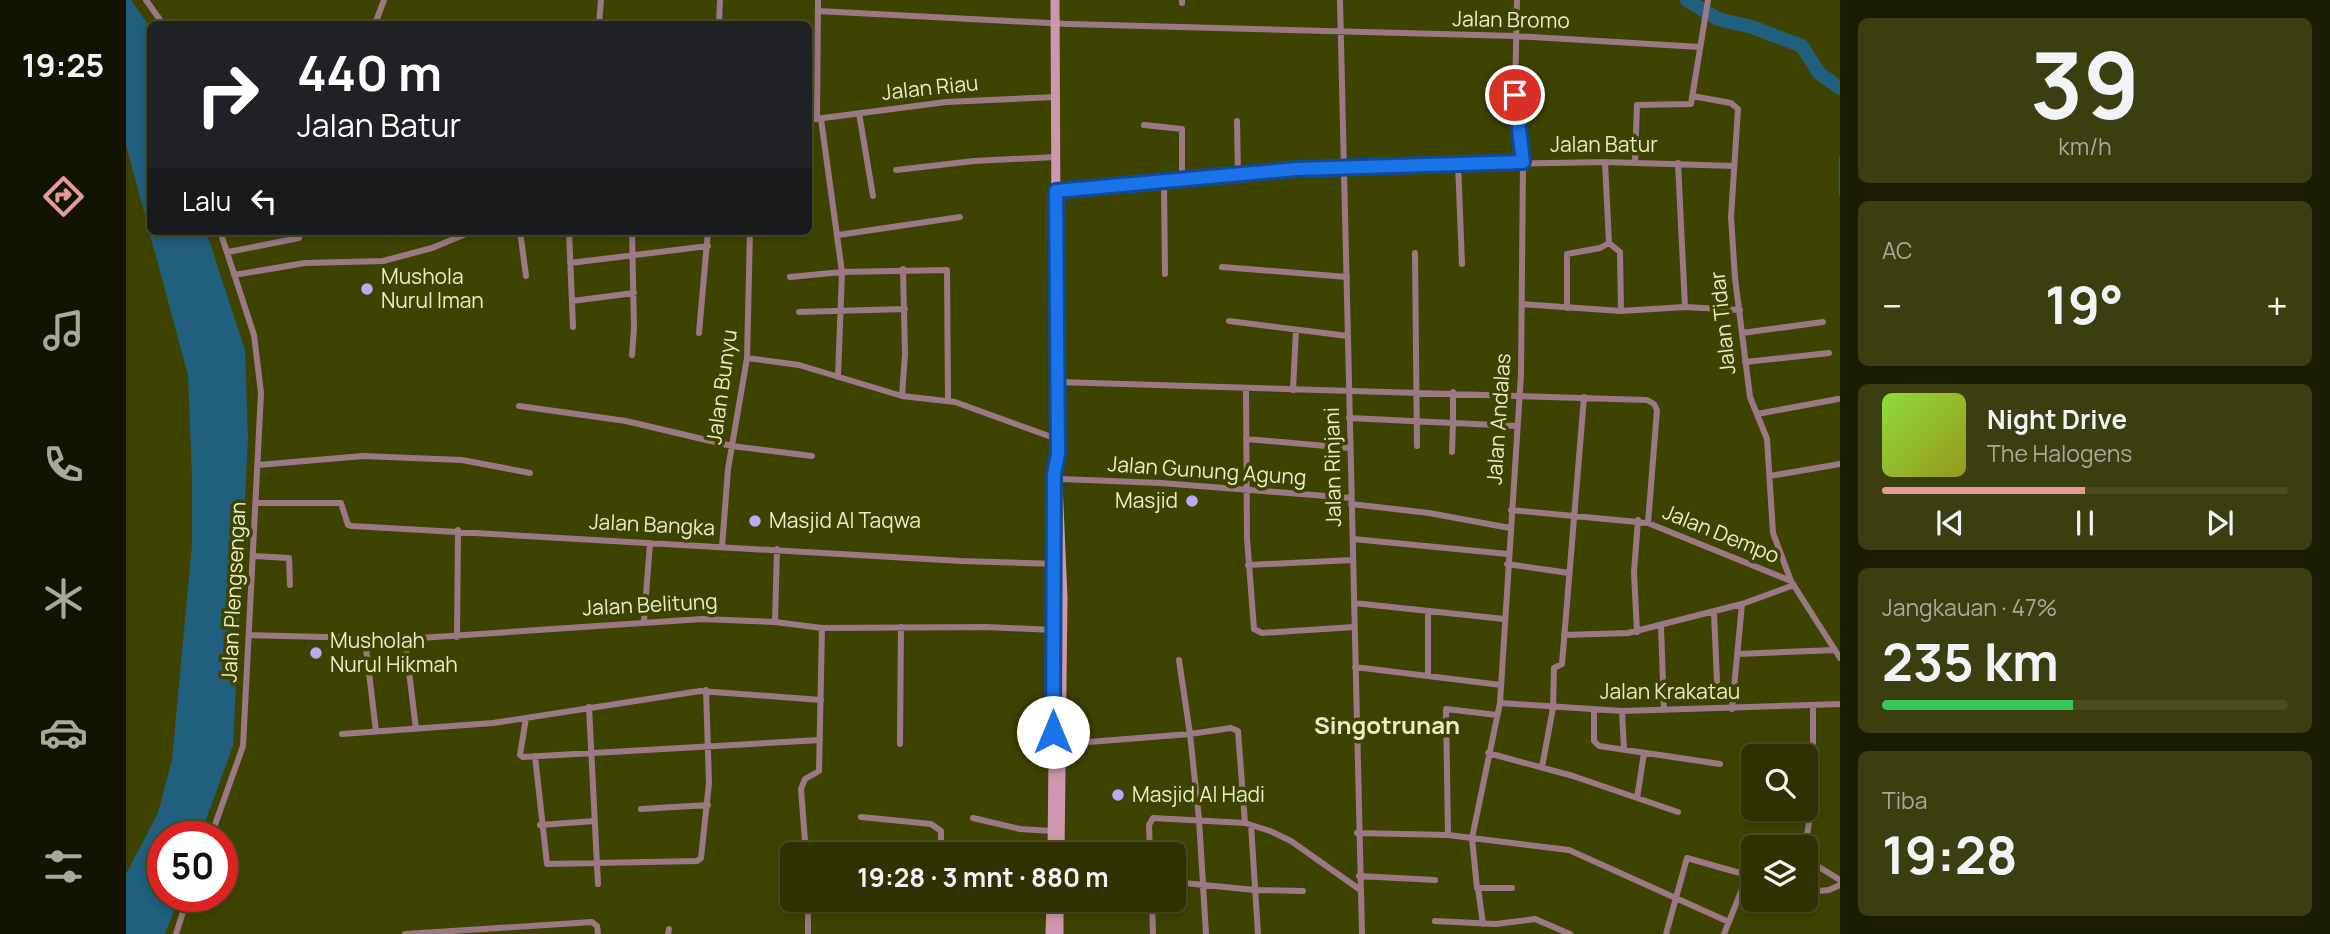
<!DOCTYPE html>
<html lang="id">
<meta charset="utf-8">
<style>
:root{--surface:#2f3200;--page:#3b3e0f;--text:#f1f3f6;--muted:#a7aa99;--line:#4a4d22;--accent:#e69b98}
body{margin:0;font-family:Manrope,sans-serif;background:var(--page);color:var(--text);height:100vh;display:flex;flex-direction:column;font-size:26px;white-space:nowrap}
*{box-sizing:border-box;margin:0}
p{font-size:23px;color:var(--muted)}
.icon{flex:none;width:38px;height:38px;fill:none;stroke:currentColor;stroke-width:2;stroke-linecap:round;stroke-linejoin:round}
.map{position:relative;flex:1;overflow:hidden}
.panel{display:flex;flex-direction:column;gap:18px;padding:18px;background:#1a1c00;width:490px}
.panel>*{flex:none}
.guide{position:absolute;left:21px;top:21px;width:665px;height:214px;border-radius:10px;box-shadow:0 4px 10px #0003,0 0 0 2px var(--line);background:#202124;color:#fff;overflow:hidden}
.controls{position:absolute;left:1615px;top:744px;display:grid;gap:14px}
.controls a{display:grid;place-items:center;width:77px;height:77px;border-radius:10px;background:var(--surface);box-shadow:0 4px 10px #0003,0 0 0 2px var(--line);font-size:35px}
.speed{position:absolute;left:21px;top:821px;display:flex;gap:14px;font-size:35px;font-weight:700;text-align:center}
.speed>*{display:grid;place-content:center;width:91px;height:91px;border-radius:50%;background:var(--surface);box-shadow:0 4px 10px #0003,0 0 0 2px var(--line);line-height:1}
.speed .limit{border:10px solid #d22;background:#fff;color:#111}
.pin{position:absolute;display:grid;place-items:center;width:60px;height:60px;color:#fff;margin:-30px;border:4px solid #fff;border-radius:50%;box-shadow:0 2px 7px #0007}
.me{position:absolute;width:77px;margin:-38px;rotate:0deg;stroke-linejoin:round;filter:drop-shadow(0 0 5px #0008)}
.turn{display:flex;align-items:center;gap:24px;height:147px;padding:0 35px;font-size:32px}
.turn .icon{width:91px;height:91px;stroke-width:2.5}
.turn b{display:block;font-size:49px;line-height:60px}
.then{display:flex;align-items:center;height:66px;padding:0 35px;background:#0003;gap:14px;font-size:26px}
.big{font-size:52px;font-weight:700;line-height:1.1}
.panel .card{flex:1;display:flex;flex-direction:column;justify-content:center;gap:10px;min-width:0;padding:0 24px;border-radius:10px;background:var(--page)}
.panel .dial{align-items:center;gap:0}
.dial b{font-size:91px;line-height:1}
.song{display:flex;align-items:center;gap:21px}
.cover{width:84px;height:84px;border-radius:10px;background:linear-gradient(135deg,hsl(90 70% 55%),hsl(60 70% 35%))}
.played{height:7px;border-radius:4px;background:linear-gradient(90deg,var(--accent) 50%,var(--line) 50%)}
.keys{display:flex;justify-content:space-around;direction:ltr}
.heat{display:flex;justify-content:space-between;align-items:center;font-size:38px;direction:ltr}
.charge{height:10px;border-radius:5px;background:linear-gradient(90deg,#34c759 47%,var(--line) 0)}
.trip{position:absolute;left:654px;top:842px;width:406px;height:70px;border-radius:10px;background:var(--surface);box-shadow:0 4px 10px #0003,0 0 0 2px var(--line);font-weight:700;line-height:70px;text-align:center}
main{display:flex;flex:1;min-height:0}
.menu{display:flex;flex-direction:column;width:126px;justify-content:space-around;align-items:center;background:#131400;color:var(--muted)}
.menu .icon{width:49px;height:49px}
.menu .active{color:var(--accent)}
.menu b{font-size:32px;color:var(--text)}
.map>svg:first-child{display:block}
</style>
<main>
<nav class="menu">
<b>19:25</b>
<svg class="icon active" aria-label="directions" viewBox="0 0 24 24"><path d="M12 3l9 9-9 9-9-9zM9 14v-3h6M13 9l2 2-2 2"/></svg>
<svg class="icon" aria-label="music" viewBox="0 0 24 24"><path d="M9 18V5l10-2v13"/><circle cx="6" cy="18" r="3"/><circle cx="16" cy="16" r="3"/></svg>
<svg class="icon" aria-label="phone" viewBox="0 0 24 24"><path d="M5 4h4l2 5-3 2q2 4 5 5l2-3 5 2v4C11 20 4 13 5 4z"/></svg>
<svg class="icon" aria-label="climate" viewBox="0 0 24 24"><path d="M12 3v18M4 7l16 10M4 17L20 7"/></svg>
<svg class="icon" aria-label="car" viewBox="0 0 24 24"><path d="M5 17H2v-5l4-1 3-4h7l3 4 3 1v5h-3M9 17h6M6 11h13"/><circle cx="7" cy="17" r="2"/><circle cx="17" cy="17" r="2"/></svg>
<svg class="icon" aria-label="filters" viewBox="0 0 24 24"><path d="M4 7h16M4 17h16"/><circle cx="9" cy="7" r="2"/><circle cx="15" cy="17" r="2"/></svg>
</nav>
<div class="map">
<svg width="1714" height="934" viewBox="0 0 1714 934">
<rect width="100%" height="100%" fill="#3f4300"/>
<path fill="#205f7e" d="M0,0h5l19,27v204h56l39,119 3,88 -15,308 -33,90h-37v60h17l-15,38h-39v-60l32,-61 14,-53 20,-216v-66l-4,-103 -62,-230z"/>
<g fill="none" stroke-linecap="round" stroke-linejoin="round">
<path stroke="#205f7e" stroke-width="2.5" d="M1714,157v38"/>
<path stroke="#205f7e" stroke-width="14" d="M1561,0l31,19 34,8 50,19 17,27 21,15"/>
<path stroke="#9b7886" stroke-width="6" d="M20,0l17,24
M1214,0l22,934
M1056,3v-3
M692,11l250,13
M249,24l9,-24
M473,24l2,-24
M593,24l1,-24
M944,24l445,12 185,11
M1566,96l39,7 7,6 -7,108 4,61 15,119 17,42 6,94 18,48 49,77
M733,113l14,83
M691,119l1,-119
M695,119l21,153 -4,105
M682,120l138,-18 109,-5
M1111,121l1,55
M1018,125l38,4v52
M1479,162l4,81 11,9 1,59
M1509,162l2,-57 54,-1 17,-104
M1332,163l4,101
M1552,163l7,144
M770,170l78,-9 82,-4
M1038,183l1,91
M930,191l289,-24 260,-5 129,4
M394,231l6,45
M443,231l4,96
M712,235l122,-18
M102,252l71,-14
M1289,253l2,193
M444,263l138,-17
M1096,267l125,10
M108,275l71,-12 78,-2 49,-13 41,-17
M664,277l52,-5 105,-2 1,131
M446,301l62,-8
M1396,304l99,7 64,-4 55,3
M1441,308v-54l33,-6 9,-5
M673,312l106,-3
M1103,321l119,15
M573,333l9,-102
M1616,333l81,-11
M506,355l2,-27 -2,-97
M621,358l52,7 103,31 53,6 102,37
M1619,362l84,-9
M931,382l590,18 7,4 3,6 -9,113
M1120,388l1,150 7,91 8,4 92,-6
M1167,390l3,-60
M1327,392v31l64,3
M776,396l3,-42 -2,-85
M393,406l107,15 106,25 80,10
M1631,414l81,-15
M1223,418l104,5 -1,29
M1120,439l103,9
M132,465l105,-9 99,4 68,13
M1644,476l70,-12
M935,479l100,4 190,15
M131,503h84l7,22 4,1 609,35 96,3
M1225,504l78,9 81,15
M1385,510l137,13 143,58
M1227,539l155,15
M596,547l6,-78 19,-111 3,-127
M127,556l36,2 1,27
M1381,564l62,9
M1122,565l104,-5
M1228,603l150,16
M1302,611v64
M1588,613l3,68
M518,621l6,-78
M649,622l2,-73
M1535,627l3,83
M1511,632l-3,-60 4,-52
M123,635l156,4 297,-20 73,3 47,6 164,-1 68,3
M1438,635l64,-2 114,-29
M331,637l1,-107
M279,639l11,90
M239,640l11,91
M1612,654l97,-4
M1053,660l11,74 41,-6 7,3 7,92
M1229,667l146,18
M1374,703l122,8 218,-7
M463,707l9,177
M1606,709l10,-105 52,-19
M1468,710v31l5,5 121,18
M1496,711l2,38
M400,718l-6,37 3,2 297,-17
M216,734l151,-11 207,-32 121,9
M774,744l1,-117
M937,744l127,-10 9,85 7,115
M1362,753l85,23 105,36
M409,756l12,108 150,-3 4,-3 8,-75 -3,-93
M1416,767l11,-59 1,-40 8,-4 22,-267
M1511,798l7,-45
M515,809l67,-4
M735,817l70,7 10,7v23
M847,818l47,11 32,2
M414,825l54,-4
M1125,825l7,109
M1231,833l91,2 121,15 160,72
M1322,835l-2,-126 51,6
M85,836l32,-90 18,-353 -7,-58 -34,-104
M1679,847l8,-48v-94
M680,854l-5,-65 4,-10 14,-8 3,-143
M1024,854l-1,-29 4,-7 92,5 25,8 21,10 68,48
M1680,859l34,21
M1233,876l76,4
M1048,882l81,8 48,1
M1352,888l5,36
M1386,888h-35l-5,-50 28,-135 21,-329 2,-212 -8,-67 2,-95
M1680,892l23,-2 11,-5
M682,900v34
M1026,900l1,34
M1309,921l61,3 39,-5 35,15
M50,934l12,-38
M279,934l187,-12 5,4 1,8
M542,934l1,-5
M1540,934l21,-76 67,19
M1598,934l24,-60"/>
<path stroke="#cd98ad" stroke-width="9" d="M929,0l2,459 6,139 -3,256
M926,854l4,-390
M924,934l1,-34
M933,934v-34"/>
</g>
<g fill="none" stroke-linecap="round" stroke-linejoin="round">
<g stroke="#114b97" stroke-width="18">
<path id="route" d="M927,732l1,-258 4,-20 -2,-263 241,-22 226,-7 -8,-67"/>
</g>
<use href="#route" stroke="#1a73e8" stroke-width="12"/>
</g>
<g fill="#baaaf6" stroke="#3f4300" stroke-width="2.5">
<circle cx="241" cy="289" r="7"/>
<circle cx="1066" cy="501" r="7"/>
<circle cx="629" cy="521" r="7"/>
<circle cx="190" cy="653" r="7"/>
<circle cx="992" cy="795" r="7"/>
</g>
<g text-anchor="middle" stroke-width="7" stroke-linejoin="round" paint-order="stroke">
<g font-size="21" fill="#e8edc6" stroke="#3f4300">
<text transform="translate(1385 20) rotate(1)" y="7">Jalan Bromo</text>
<text transform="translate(804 88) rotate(-6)" y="7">Jalan Riau</text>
<text x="1478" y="152">Jalan Batur</text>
<text transform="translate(1597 323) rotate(-96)" y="7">Jalan Tidar</text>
<text transform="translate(596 387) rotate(-82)" y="7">Jalan Bunyu</text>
<text transform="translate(1373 419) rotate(-86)" y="7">Jalan Andalas</text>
<text transform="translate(1207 467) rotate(-91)" y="7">Jalan Rinjani</text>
<text transform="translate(1081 471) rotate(4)" y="7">Jalan Gunung Agung</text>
<text transform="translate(526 525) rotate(3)" y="7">Jalan Bangka</text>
<text transform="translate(1595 534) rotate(22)" y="7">Jalan Dempo</text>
<text transform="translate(108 592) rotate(-87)" y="7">Jalan Plengsengan</text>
<text transform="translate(524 605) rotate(-3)" y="7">Jalan Belitung</text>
<text x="1544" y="699">Jalan Krakatau</text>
</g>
<g font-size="21" fill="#e8edc6" stroke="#3f4300" text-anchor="start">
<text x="255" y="284">Mushola<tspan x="255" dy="24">Nurul Iman</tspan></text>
<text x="1052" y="508" text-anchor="end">Masjid</text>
<text x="643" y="528">Masjid Al Taqwa</text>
<text x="204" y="648">Musholah<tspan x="204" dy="24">Nurul Hikmah</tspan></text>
<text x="1006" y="802">Masjid Al Hadi</text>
</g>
<g font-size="24" font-weight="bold" fill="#e8edc6" stroke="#3f4300">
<text x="1261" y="734">Singotrunan</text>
</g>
</g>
</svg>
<div class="controls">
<a><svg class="icon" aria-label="search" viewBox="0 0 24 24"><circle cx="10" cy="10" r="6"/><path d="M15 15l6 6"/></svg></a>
<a><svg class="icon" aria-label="layers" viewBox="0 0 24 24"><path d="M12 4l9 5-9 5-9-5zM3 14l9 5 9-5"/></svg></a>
</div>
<div class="speed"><div class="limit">50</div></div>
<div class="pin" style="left:1389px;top:95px;background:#d93025"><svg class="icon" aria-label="arrive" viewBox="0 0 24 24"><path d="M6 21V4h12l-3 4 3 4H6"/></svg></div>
<svg class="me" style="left:927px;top:732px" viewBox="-20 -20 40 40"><circle r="19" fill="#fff"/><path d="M0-13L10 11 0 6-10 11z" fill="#1a73e8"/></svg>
<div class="trip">19:28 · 3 mnt · 880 m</div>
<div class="guide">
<div class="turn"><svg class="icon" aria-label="right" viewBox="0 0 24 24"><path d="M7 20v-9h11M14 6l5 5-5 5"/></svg><div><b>440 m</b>Jalan Batur</div></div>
<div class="then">Lalu<svg class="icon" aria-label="left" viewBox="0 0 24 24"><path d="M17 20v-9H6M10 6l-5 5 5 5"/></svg></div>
</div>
</div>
<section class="panel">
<div class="card dial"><b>39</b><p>km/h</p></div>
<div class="card"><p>AC</p>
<div class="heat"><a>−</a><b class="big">19°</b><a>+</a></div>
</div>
<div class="card">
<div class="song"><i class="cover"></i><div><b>Night Drive</b><p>The Halogens</p></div></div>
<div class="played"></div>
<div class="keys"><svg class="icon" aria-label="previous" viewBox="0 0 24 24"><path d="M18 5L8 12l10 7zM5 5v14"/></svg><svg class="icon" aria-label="pause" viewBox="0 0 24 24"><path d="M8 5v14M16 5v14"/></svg><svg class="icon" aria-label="next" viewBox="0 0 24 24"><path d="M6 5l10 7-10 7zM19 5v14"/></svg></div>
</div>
<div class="card"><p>Jangkauan · 47%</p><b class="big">235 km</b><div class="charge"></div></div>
<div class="card"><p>Tiba</p><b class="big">19:28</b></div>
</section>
</main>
